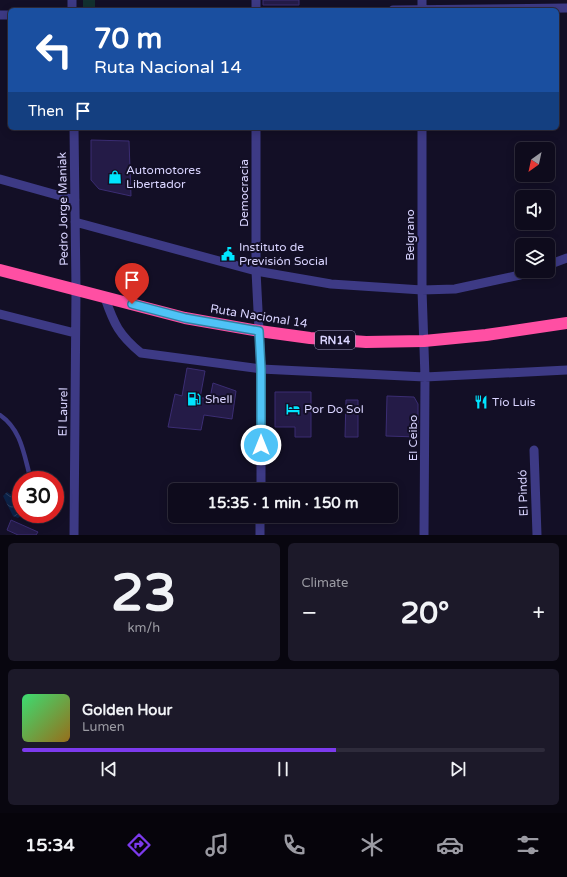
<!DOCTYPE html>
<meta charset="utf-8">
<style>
:root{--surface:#0e0b1c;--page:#1c1929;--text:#f1f3f6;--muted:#9b9ba3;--line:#2e2b3b;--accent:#7c3aed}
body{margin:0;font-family:"Varela Round",sans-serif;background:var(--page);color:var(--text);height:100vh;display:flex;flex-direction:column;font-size:15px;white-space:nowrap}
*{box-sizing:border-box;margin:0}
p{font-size:13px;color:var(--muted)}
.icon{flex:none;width:22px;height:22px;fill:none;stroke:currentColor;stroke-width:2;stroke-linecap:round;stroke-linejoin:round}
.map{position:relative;height:535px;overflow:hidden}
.panel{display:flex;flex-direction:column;gap:8px;padding:8px;background:#08060f;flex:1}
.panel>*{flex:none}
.banner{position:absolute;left:8px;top:8px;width:551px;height:122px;border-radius:6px;box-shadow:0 2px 10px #0003,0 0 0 1px var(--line);background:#1a4fa0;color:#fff;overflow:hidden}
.needle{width:26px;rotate:213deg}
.controls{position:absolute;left:515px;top:142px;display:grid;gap:8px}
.controls a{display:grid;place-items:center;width:40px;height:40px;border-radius:6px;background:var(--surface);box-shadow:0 2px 10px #0003,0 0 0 1px var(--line);font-size:20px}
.speed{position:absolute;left:12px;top:471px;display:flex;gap:8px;font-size:20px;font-weight:700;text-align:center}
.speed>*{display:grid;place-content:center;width:52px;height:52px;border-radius:50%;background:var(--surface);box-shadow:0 2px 10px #0003,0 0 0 1px var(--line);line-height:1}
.speed .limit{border:6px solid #d22;background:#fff;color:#111}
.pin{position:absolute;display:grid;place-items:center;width:34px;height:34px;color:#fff;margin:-41px -17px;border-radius:50% 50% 50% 0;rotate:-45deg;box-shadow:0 0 4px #0007}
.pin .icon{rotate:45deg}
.me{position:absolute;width:44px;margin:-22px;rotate:0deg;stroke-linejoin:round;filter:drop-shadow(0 0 3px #0008)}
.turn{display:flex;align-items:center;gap:14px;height:84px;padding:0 20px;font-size:18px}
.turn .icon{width:52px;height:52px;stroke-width:2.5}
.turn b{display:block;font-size:28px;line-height:34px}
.then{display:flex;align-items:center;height:38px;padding:0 20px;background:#0003;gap:8px;font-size:15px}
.big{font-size:30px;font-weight:700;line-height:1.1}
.panel .widget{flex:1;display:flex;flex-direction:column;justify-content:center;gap:6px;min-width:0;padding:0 14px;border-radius:6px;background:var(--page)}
.panel .dial{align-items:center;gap:0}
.dial b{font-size:52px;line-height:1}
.song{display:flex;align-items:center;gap:12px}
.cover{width:48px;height:48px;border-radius:6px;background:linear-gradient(135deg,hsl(140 70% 55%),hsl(40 70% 35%))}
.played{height:4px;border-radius:2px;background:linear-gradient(90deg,var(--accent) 60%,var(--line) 60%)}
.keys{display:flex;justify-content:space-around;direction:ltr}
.heat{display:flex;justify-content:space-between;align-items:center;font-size:22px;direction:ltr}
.panel .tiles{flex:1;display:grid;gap:8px;grid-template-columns:1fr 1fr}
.widget:last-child{grid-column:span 2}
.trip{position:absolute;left:168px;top:483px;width:230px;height:40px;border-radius:6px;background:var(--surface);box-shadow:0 2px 10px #0003,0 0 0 1px var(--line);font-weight:700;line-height:40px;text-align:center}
.tab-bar{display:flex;height:64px;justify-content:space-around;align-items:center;background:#06040b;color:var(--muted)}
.tab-bar .icon{width:28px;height:28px}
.tab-bar .current{color:var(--accent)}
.tab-bar b{font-size:18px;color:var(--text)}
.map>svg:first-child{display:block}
</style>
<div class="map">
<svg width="567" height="535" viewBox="0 0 567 535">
<defs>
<pattern id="grass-tufts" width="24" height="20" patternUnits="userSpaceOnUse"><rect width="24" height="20" fill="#12302f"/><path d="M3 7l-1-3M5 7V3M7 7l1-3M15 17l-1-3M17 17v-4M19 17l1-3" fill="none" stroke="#344d4e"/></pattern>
<pattern id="water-waves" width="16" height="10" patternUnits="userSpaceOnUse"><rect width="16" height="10" fill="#0c2248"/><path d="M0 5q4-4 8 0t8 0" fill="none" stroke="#2f4163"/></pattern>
</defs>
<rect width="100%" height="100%" fill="#130f26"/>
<path fill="url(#grass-tufts)" d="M83,0h12v9h-12z"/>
<path fill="url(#water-waves)" d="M7,492c9,5 14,12 14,22h2l-5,4 -5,-2 -10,-20z"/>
<path fill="#241b47" stroke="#3b2d73" d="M263,0h36v5h-36z
M91,140l38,1 2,55 -32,-7 -8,-9z
M187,368l18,3 -5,27h10l3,-15 23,8 -4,28 -28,-4 -3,15 -33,-3 7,-33 7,2z
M275,392h36v45h-16v-10h-20z
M387,396l27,1 4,7v33l-32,-1z
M346,400h12v37h-13z
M11,520l27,12 -2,3h-18l-11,-5z"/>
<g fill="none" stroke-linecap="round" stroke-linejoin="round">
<path stroke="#3d3a85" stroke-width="4.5" d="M0,415c22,15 24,41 31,65"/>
<path stroke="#3d3a85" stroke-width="9" d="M72,0v10
M256,0v10
M422,0v10
M393,10l174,-2
M0,15h10
M256,128v143l5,98v121
M422,128v162l3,87 -1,158
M0,179l75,21
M75,222l181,49 75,13 91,6 33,-1 65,-14 11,-4
M548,265l19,-7
M105,298c9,26 14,37 36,55l120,16 164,8 142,-7
M0,314l75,19
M534,450l3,85
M74,535l2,-246 -2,-161
M260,535v-19"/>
<path stroke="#ff4fa3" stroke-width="12" d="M0,270l185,48 74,13 51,7 56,4 58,-1 62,-6 81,-12"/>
</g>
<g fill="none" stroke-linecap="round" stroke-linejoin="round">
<g stroke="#337fa1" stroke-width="10">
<path id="route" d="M132,304l53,14 74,13 2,38v76"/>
</g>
<use href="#route" stroke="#4fc3f7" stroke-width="7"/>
</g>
<defs>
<g id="shop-bare" transform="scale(1.08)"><path d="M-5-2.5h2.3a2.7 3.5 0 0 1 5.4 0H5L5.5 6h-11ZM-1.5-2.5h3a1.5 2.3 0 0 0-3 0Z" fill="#00e5ff" stroke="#130f26" stroke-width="2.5" paint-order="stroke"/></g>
<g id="civic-bare" transform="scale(1.08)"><path d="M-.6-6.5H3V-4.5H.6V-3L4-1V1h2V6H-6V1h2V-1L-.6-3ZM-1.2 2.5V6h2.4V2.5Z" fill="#00e5ff" stroke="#130f26" stroke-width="2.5" paint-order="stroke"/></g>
<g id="fuel-bare" transform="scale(1.08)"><path d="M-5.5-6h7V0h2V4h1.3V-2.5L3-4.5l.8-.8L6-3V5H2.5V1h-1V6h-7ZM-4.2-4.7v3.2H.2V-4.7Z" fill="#00e5ff" stroke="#130f26" stroke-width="2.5" paint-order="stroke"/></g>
<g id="restaurant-bare" transform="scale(1.08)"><path d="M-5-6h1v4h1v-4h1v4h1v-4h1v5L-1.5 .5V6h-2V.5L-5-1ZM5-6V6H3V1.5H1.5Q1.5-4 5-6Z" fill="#00e5ff" stroke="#130f26" stroke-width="2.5" paint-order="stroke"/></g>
<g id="hotel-bare" transform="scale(1.08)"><path d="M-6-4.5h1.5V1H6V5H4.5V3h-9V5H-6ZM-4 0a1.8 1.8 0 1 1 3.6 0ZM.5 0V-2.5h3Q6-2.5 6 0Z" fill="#00e5ff" stroke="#130f26" stroke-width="2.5" paint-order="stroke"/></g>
</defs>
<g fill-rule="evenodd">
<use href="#shop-bare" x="115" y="177"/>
<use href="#civic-bare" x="228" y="254"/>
<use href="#fuel-bare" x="194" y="399"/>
<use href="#restaurant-bare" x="481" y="402"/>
<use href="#hotel-bare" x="293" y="409"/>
</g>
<g text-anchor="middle" stroke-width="4" stroke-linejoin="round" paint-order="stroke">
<rect fill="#130f26" stroke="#9e99be" stroke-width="1" x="315" y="331" width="40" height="18" rx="3"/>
<g font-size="11" font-weight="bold" fill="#d9d4ff">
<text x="335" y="344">RN14</text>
</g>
<g font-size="12" fill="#d9d4ff" stroke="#130f26" text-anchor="start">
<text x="126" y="174">Automotores<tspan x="126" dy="14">Libertador</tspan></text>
<text x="239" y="251">Instituto de<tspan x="239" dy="14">Previsión Social</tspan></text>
<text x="205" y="403">Shell</text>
<text x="492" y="406">Tío Luis</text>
<text x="304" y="413">Por Do Sol</text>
</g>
<g font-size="12" fill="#d9d4ff" stroke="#130f26">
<text transform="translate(244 193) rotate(-90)" y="4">Democracia</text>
<text transform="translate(63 209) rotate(-91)" y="4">Pedro Jorge Maniak</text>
<text transform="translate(410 235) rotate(-90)" y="4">Belgrano</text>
<text transform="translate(259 316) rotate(9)" y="4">Ruta Nacional 14</text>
<text transform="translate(63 412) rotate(-89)" y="4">El Laurel</text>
<text transform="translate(413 438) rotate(-90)" y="4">El Ceibo</text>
<text transform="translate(523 493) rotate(-92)" y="4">El Pindó</text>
</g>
</g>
</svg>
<div class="controls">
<a><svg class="needle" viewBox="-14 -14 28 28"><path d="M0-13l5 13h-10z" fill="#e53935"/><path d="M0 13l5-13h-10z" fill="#9b9ba3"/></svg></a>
<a><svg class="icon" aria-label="sound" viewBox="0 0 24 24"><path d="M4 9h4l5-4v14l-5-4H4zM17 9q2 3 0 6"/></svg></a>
<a><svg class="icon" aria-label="layers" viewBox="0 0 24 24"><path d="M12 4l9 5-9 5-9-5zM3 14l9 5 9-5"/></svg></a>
</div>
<div class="speed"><div class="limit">30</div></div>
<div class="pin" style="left:132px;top:304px;background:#d93025"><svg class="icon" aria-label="arrive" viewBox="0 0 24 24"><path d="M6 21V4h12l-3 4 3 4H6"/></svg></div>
<svg class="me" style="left:261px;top:445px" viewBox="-20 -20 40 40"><circle r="17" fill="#4fc3f7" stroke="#fff" stroke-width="3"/><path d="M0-11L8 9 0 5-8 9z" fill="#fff"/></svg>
<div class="trip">15:35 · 1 min · 150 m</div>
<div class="banner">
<div class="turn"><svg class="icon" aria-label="left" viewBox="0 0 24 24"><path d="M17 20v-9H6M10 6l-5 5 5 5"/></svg><div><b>70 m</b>Ruta Nacional 14</div></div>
<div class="then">Then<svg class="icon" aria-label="arrive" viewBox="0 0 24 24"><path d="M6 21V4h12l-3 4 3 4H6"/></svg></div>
</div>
</div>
<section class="panel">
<div class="tiles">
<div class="widget dial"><b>23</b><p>km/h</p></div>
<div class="widget"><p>Climate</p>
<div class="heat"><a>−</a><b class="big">20°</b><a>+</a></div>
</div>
<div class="widget">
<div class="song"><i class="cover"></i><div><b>Golden Hour</b><p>Lumen</p></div></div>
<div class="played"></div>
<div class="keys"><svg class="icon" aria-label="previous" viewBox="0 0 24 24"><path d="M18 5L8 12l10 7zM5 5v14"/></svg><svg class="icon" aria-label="pause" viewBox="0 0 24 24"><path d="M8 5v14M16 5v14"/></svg><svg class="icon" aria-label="next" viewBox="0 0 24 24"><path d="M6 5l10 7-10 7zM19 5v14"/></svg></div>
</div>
</div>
</section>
<nav class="tab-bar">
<b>15:34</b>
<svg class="icon current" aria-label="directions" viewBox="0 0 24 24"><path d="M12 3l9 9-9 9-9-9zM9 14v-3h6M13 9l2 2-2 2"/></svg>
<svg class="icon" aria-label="music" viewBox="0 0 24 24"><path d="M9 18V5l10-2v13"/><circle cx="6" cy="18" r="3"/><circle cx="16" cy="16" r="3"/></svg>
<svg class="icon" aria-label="phone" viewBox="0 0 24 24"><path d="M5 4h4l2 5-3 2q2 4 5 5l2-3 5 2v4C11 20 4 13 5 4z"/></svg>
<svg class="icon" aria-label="climate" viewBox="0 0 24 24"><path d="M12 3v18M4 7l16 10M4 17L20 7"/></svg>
<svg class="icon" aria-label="car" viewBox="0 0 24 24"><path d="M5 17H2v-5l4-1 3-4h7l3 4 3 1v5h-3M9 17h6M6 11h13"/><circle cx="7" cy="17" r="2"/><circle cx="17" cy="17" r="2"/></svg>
<svg class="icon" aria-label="filters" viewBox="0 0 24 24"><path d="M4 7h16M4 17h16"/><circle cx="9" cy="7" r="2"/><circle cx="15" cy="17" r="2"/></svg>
</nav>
